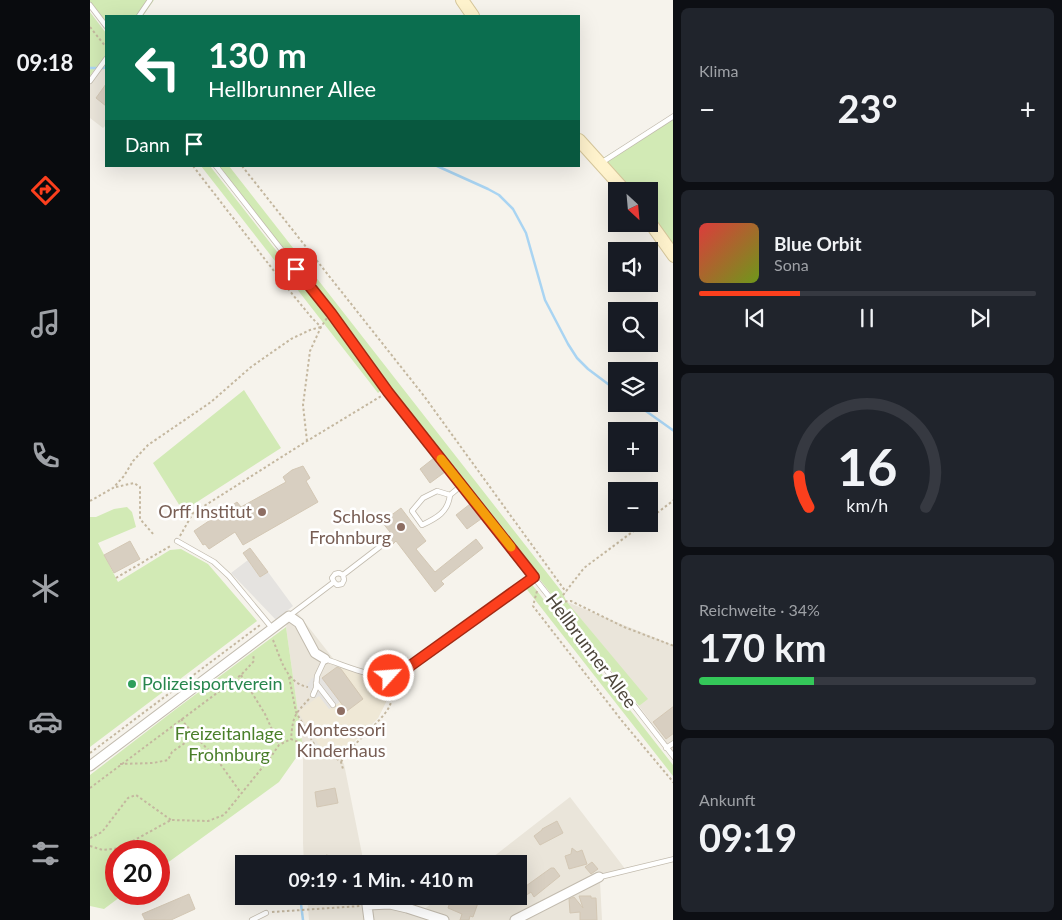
<!DOCTYPE html>
<html lang="de">
<meta charset="utf-8">
<style>
:root{--surface:#171b24;--page:#20242c;--text:#f1f3f6;--muted:#9ea1a6;--line:#363941;--accent:#fc3f1d}
body{margin:0;font-family:Lato,sans-serif;background:var(--page);color:var(--text);height:100vh;display:flex;flex-direction:column;font-size:19px;white-space:nowrap}
*{box-sizing:border-box;margin:0}
p{font-size:16px;color:var(--muted)}
.icon{flex:none;width:28px;height:28px;fill:none;stroke:currentColor;stroke-width:2;stroke-linecap:round;stroke-linejoin:round}
.map{position:relative;flex:1;overflow:hidden}
.drawer{display:flex;flex-direction:column;gap:8px;padding:8px;background:#0d0f14;width:389px}
.drawer>*{flex:none}
.banner{position:absolute;left:15px;top:15px;width:475px;height:152px;border-radius:0px;box-shadow:0 5px 20px #0002;background:#0b6e4f;color:#fff;overflow:hidden}
.needle{width:32px;rotate:154deg}
.controls{position:absolute;left:518px;top:182px;display:grid;gap:10px}
.controls a{display:grid;place-items:center;width:50px;height:50px;border-radius:0px;background:var(--surface);box-shadow:0 5px 20px #0002;font-size:25px}
.speed{position:absolute;left:15px;top:840px;display:flex;gap:10px;font-size:25px;font-weight:700;text-align:center}
.speed>*{display:grid;place-content:center;width:65px;height:65px;border-radius:50%;background:var(--surface);box-shadow:0 5px 20px #0002;line-height:1}
.speed .limit{border:8px solid #d22;background:#fff;color:#111}
.pin{position:absolute;display:grid;place-items:center;width:42px;height:42px;color:#fff;margin:-21px;border-radius:10px;box-shadow:0 2px 8px #0006}
.me{position:absolute;width:55px;margin:-28px;rotate:64deg;stroke-linejoin:round;filter:drop-shadow(0 0 4px #0008)}
.turn{display:flex;align-items:center;gap:18px;height:105px;padding:0 20px;font-size:22px}
.turn .icon{width:65px;height:65px;stroke-width:2.5}
.turn b{display:block;font-size:35px;line-height:42px}
.then{display:flex;align-items:center;height:48px;padding:0 20px;background:#0003;gap:10px;font-size:19px}
.big{font-size:38px;font-weight:700;line-height:1.1}
.drawer .widget{flex:1;display:flex;flex-direction:column;justify-content:center;gap:8px;min-width:0;padding:0 18px;border-radius:8px;background:var(--page)}
.drawer .dial{align-items:center;gap:0}
.dial svg{height:130px;overflow:visible;fill:none;stroke:var(--line);stroke-width:7;stroke-linecap:round;text-anchor:middle}
.dial text{fill:var(--text);stroke:none}
.song{display:flex;align-items:center;gap:15px}
.cover{width:60px;height:60px;border-radius:8px;background:linear-gradient(135deg,hsl(0 70% 55%),hsl(80 70% 35%))}
.played{height:5px;border-radius:2px;background:linear-gradient(90deg,var(--accent) 30%,var(--line) 30%)}
.keys{display:flex;justify-content:space-around;direction:ltr}
.heat{display:flex;justify-content:space-between;align-items:center;font-size:28px;direction:ltr}
.charge{height:8px;border-radius:4px;background:linear-gradient(90deg,#34c759 34%,var(--line) 0)}
.trip{position:absolute;left:145px;top:855px;width:292px;height:50px;border-radius:0px;background:var(--surface);box-shadow:0 5px 20px #0002;font-weight:700;line-height:50px;text-align:center}
main{display:flex;flex:1;min-height:0}
.tab-bar{display:flex;flex-direction:column;width:90px;justify-content:space-around;align-items:center;background:#090b0e;color:var(--muted)}
.tab-bar .icon{width:35px;height:35px}
.tab-bar .active{color:var(--accent)}
.tab-bar b{font-size:22px;color:var(--text)}
.map>svg:first-child{display:block}
</style>
<main>
<nav class="tab-bar">
<b>09:18</b>
<svg class="icon active" aria-label="directions" viewBox="0 0 24 24"><path d="M12 3l9 9-9 9-9-9zM9 14v-3h6M13 9l2 2-2 2"/></svg>
<svg class="icon" aria-label="music" viewBox="0 0 24 24"><path d="M9 18V5l10-2v13"/><circle cx="6" cy="18" r="3"/><circle cx="16" cy="16" r="3"/></svg>
<svg class="icon" aria-label="phone" viewBox="0 0 24 24"><path d="M5 4h4l2 5-3 2q2 4 5 5l2-3 5 2v4C11 20 4 13 5 4z"/></svg>
<svg class="icon" aria-label="climate" viewBox="0 0 24 24"><path d="M12 3v18M4 7l16 10M4 17L20 7"/></svg>
<svg class="icon" aria-label="car" viewBox="0 0 24 24"><path d="M5 17H2v-5l4-1 3-4h7l3 4 3 1v5h-3M9 17h6M6 11h13"/><circle cx="7" cy="17" r="2"/><circle cx="17" cy="17" r="2"/></svg>
<svg class="icon" aria-label="filters" viewBox="0 0 24 24"><path d="M4 7h16M4 17h16"/><circle cx="9" cy="7" r="2"/><circle cx="15" cy="17" r="2"/></svg>
</nav>
<div class="map">
<svg width="584" height="920" viewBox="0 0 584 920">
<rect width="100%" height="100%" fill="#f6f3ec"/>
<path fill="#eae5da" d="M16,64v61l-3,3 -13,-10v-42l7,-11 6,2z
M477,602l106,43v106l-34,-45 8,-7z
M206,611l43,55 34,14 17,14 -12,24 -39,39 5,7 20,100h-60l-1,-21v-95l-17,-121 3,-11z
M480,797l56,73 -26,11 2,39h-293l-2,-24h65l3,6 48,8 19,-14h77v-32h-35z"/>
<path fill="#efe8d6" d="M249,666l34,14 17,14 -12,24 -40,39 -17,-9 -23,-36 21,-16 21,6 -18,-24z"/>
<path fill="#d2eab5" d="M0,0h64l-11,16h-37v9l-16,-21z
M0,12l16,21v31l-3,3 -6,-1 -7,10z
M583,116v131l-24,-35v-21h-17l-29,-33z
M111,166h9l174,222 -6,5z
M126,166h13l333,426 5,10 81,97 -9,7z
M154,390l37,58 -98,63 -30,-48z
M37,507l5,5 4,15 -38,16 20,39 52,-32 11,-1 27,15 49,57 -167,126v-230h6l18,-8z
M440,582l143,183v11l-148,-189z
M196,627l17,121 -24,34 -120,87v-18h-43v43h8l-20,15 -14,-3v-131l86,-66z"/>
<path fill="#e5e3e0" d="M158,560l12,17 8,-5 25,34 -17,14 -45,-47z
M222,678h10l18,24 -11,7 -10,-13 -4,2 -8,-13z"/>
<g fill="none" stroke-linecap="round" stroke-linejoin="round">
<path stroke="#a9d4f2" stroke-width="2.5" d="M0,68h7
M13,68l3,-1
M347,166l51,23 11,6 14,14 13,24 19,67 23,44 9,14 11,11 28,21
M546,404l38,27
M210,896l3,24"/>
</g>
<path fill="#d8cfc1" stroke="#d3c7b4" d="M16,84v22l-10,-8z
M344,458l11,14 -15,11 -10,-14z
M213,466l7,12 -4,3 12,21 -75,43 -8,-13 -26,17 -4,-5 -2,1 -9,-14 43,-29 4,5 45,-25 -3,-5 9,-7z
M380,504l11,15 -14,10 -11,-14z
M311,508l25,33 -10,8 19,23 41,-33 7,9 -42,33 3,3 -9,8 -39,-51 -3,3 -7,-9 4,-3 -8,-10z
M40,541l10,18 -26,14 -10,-18z
M160,548l18,24 -8,5 -17,-24z
M247,667l4,2 22,30 -16,12 -25,-33z
M584,706v27l-8,6 -13,-17z
M245,788l3,15 -21,4 -2,-15z
M467,821l6,12 -23,12 -6,-9 8,-6v-1z
M482,848l5,4 5,-2 5,14 -18,5 -4,-13 6,-2z
M236,855l26,5 -1,4h-27z
M502,862l6,7 -7,5 -6,-7z
M461,868h3l6,8 -26,21 -3,-5 -12,8v-9z
M99,894l6,15 -24,11h-26l-3,-6z
M362,896h8l18,7 -5,14 -3,-1 -1,4h-9l2,-6 -14,-6z
M489,896h12v2h5l1,22h-17v-8l-10,1 -1,-14 5,-2 9,11z"/>
<g fill="none" stroke-linecap="round" stroke-linejoin="round">
<g stroke="#c2bbae" stroke-width="6">
<path id="lane" d="M0,5l16,21
M49,16l11,-16
M0,81l16,-22
M511,163l73,-47
M126,166l115,147 56,79 168,212 119,153
M360,495c-2,17 -13,23 -28,30l-10,-14 11,-13 14,-7 13,4 12,-10
M87,541l37,21 15,14 43,52
M253,575l-4,-2 -4,1 -3,4 2,4 3,3 5,-1 2,-4 -1,-5 43,-33
M199,616l45,-34
M226,683l17,22
M223,695l3,-7 1,-12 8,-17c23,7 67,30 86,7l123,-89
M576,748l8,-5
M510,877l74,-18
M162,920l14,-7"/>
</g>
<g stroke="#c2bbae" stroke-width="11">
<path id="street" d="M0,766l199,-150 10,7 16,30 10,6
M279,920l-2,-15 23,-1 17,4 37,12
M425,920l84,-43"/>
</g>
<g stroke="#d6c79b" stroke-width="14">
<path id="secondary" d="M372,0l11,16
M489,140l46,51
M559,221l25,35"/>
</g>
<path stroke="#c4b79f" stroke-width="2" stroke-dasharray="2.5 2.5" stroke-linecap="butt" d="M0,27l16,20
M103,166l91,118 28,34 9,9
M152,166l182,230 142,196
M217,441l-4,-36 7,-54 11,-24 6,-9
M26,487l18,-4 6,4v32l14,16
M0,501l23,-13 11,-12 9,-15 15,-16 63,-43 40,-35 40,-28 19,-9 11,-3
M559,519l25,-19
M90,536l13,-23 114,-72 76,-46
M26,578l56,-33
M447,591l-4,15 89,115 52,62
M470,599l24,-31 59,-44
M470,602l11,-1 53,26 50,19
M183,640c8,19 13,43 35,47
M151,675l24,39 14,31
M199,677l7,35 22,39
M219,699c-15,16 -16,17 -18,40l45,19 5,4 2,7
M91,719l14,17 21,22 25,35
M0,753l170,-128
M251,762c12,-19 31,-32 45,-50 7,-9 7,-22 14,-32
M30,764l33,-1 15,-3 4,-8 23,-16
M0,788l151,-113 13,-14 -1,-7
M0,838l12,-6 26,-34 8,-3 35,25
M0,846l13,4 17,-2 51,-28 37,1 16,-6 46,-57 9,-13 12,-6
M182,912l88,-6"/>
<use href="#lane" stroke="#fff" stroke-width="4.5"/>
<use href="#street" stroke="#fff" stroke-width="9"/>
<use href="#secondary" stroke="#fff3cd" stroke-width="12"/>
</g>
<g fill="none" stroke-linecap="round" stroke-linejoin="round">
<g stroke="#a42913" stroke-width="12">
<path id="route" d="M206,269l35,44 57,79 146,185 -124,89 -4,6 -17,4"/>
</g>
<use href="#route" stroke="#fc3f1d" stroke-width="9"/>
<path stroke="#f59e0b" stroke-width="9" d="M351,459l70,88"/>
</g>
<g fill="#8d6e63" stroke="#fff" stroke-width="2">
<circle cx="172" cy="512" r="5"/>
<circle cx="311" cy="527" r="5"/>
<circle cx="251" cy="711" r="5"/>
</g>
<circle fill="#2e9e5b" stroke="#fff" stroke-width="2" cx="42" cy="684" r="5"/>
<g text-anchor="middle" stroke-width="5" stroke-linejoin="round" paint-order="stroke">
<g font-size="18" fill="#785e54" stroke="#fff" text-anchor="end">
<text x="162" y="518">Orff Institut</text>
<text x="301" y="523">Schloss<tspan x="301" dy="21">Frohnburg</tspan></text>
<text x="251" y="736" text-anchor="middle">Montessori<tspan x="251" dy="21">Kinderhaus</tspan></text>
</g>
<g font-size="18" fill="#4b4439" stroke="#fff">
<text transform="translate(501 651) rotate(53)" y="6">Hellbrunner Allee</text>
</g>
<g font-size="18" fill="#27864d" stroke="#fff" text-anchor="start">
<text x="52" y="690">Polizeisportverein</text>
</g>
<g font-size="18" fill="#4a7f2a" stroke="#fff">
<text x="139" y="740">Freizeitanlage<tspan x="139" dy="21">Frohnburg</tspan></text>
</g>
</g>
</svg>
<div class="controls">
<a><svg class="needle" viewBox="-14 -14 28 28"><path d="M0-13l5 13h-10z" fill="#e53935"/><path d="M0 13l5-13h-10z" fill="#9ea1a6"/></svg></a>
<a><svg class="icon" aria-label="sound" viewBox="0 0 24 24"><path d="M4 9h4l5-4v14l-5-4H4zM17 9q2 3 0 6"/></svg></a>
<a><svg class="icon" aria-label="search" viewBox="0 0 24 24"><circle cx="10" cy="10" r="6"/><path d="M15 15l6 6"/></svg></a>
<a><svg class="icon" aria-label="layers" viewBox="0 0 24 24"><path d="M12 4l9 5-9 5-9-5zM3 14l9 5 9-5"/></svg></a>
<a>+</a>
<a>−</a>
</div>
<div class="speed"><div class="limit">20</div></div>
<div class="pin" style="left:206px;top:269px;background:#d93025"><svg class="icon" aria-label="arrive" viewBox="0 0 24 24"><path d="M6 21V4h12l-3 4 3 4H6"/></svg></div>
<svg class="me" style="left:299px;top:676px" viewBox="-20 -20 40 40"><circle r="17" fill="#fc3f1d" stroke="#fff" stroke-width="3"/><path d="M0-11L8 9 0 5-8 9z" fill="#fff"/></svg>
<div class="trip">09:19 · 1 Min. · 410 m</div>
<div class="banner">
<div class="turn"><svg class="icon" aria-label="left" viewBox="0 0 24 24"><path d="M17 20v-9H6M10 6l-5 5 5 5"/></svg><div><b>130 m</b>Hellbrunner Allee</div></div>
<div class="then">Dann<svg class="icon" aria-label="arrive" viewBox="0 0 24 24"><path d="M6 21V4h12l-3 4 3 4H6"/></svg></div>
</div>
</div>
<section class="drawer">
<div class="widget"><p>Klima</p>
<div class="heat"><a>−</a><b class="big">23°</b><a>+</a></div>
</div>
<div class="widget">
<div class="song"><i class="cover"></i><div><b>Blue Orbit</b><p>Sona</p></div></div>
<div class="played"></div>
<div class="keys"><svg class="icon" aria-label="previous" viewBox="0 0 24 24"><path d="M18 5L8 12l10 7zM5 5v14"/></svg><svg class="icon" aria-label="pause" viewBox="0 0 24 24"><path d="M8 5v14M16 5v14"/></svg><svg class="icon" aria-label="next" viewBox="0 0 24 24"><path d="M6 5l10 7-10 7zM19 5v14"/></svg></div>
</div>
<div class="widget dial"><svg viewBox="0 0 100 80">
<path d="M14 69A42 42 0 1 1 86 69"/>
<path d="M14 69A42 42 0 0 1 8 50" stroke="#fc3f1d"/>
<text x="50" y="56" font-size="32" font-weight="700">16</text>
<text x="50" y="72" font-size="11">km/h</text>
</svg></div>
<div class="widget"><p>Reichweite · 34%</p><b class="big">170 km</b><div class="charge"></div></div>
<div class="widget"><p>Ankunft</p><b class="big">09:19</b></div>
</section>
</main>
